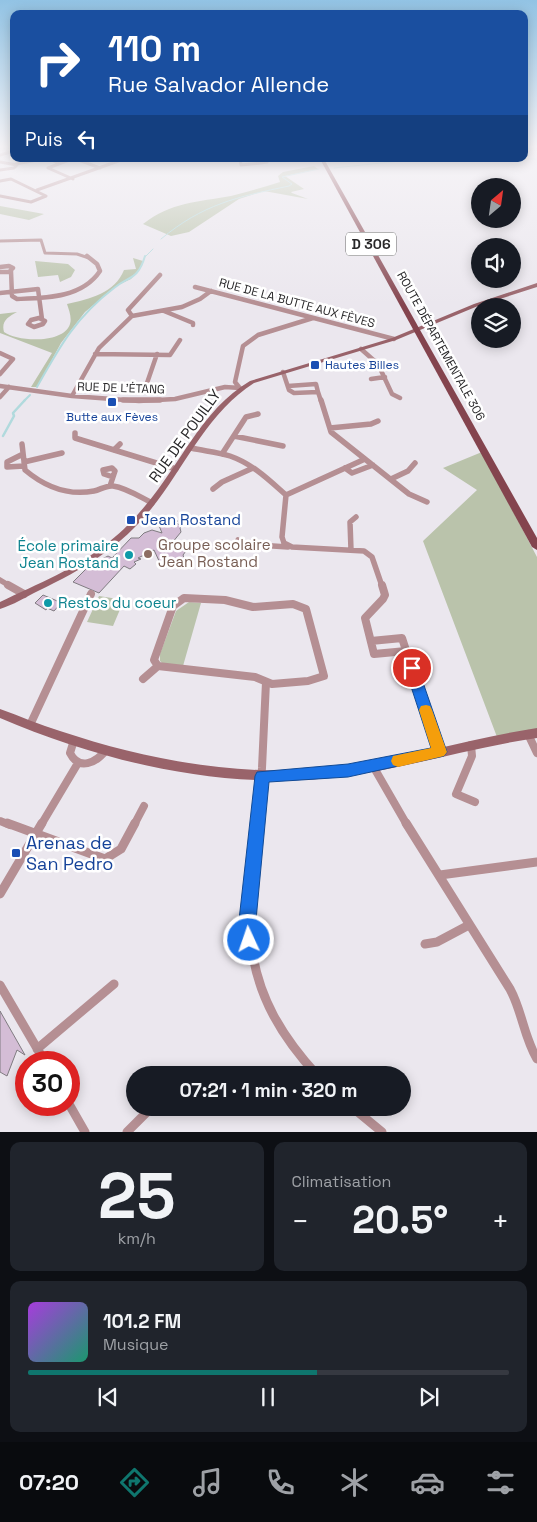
<!DOCTYPE html>
<html lang="fr">
<meta charset="utf-8">
<style>
:root{--surface:#171b24;--page:#20242c;--text:#f1f3f6;--muted:#9ea1a6;--line:#363941;--accent:#0f766e}
body{margin:0;font-family:"Space Grotesk",sans-serif;background:var(--page);color:var(--text);height:100vh;display:flex;flex-direction:column;font-size:19px;white-space:nowrap}
*{box-sizing:border-box;margin:0}
p{font-size:16px;color:var(--muted)}
.icon{flex:none;width:28px;height:28px;fill:none;stroke:currentColor;stroke-width:2;stroke-linecap:round;stroke-linejoin:round}
.map{position:relative;height:1132px;overflow:hidden}
.side{display:flex;flex-direction:column;gap:10px;padding:10px;background:#0d0f14;flex:1}
.side>*{flex:none}
.banner{position:absolute;left:10px;top:10px;width:518px;height:152px;border-radius:10px;box-shadow:0 2px 12px #0003;background:#1a4fa0;color:#fff;overflow:hidden}
.needle{width:32px;rotate:29deg}
.tools{position:absolute;left:471px;top:178px;display:grid;gap:10px}
.tools a{display:grid;place-items:center;width:50px;height:50px;border-radius:50%;background:var(--surface);box-shadow:0 2px 12px #0003;font-size:25px}
.speed{position:absolute;left:15px;top:1051px;display:flex;gap:10px;font-size:25px;font-weight:700;text-align:center}
.speed>*{display:grid;place-content:center;width:65px;height:65px;border-radius:50%;background:var(--surface);box-shadow:0 2px 12px #0003;line-height:1}
.speed .limit{border:8px solid #d22;background:#fff;color:#111}
.pin{position:absolute;display:grid;place-items:center;width:42px;height:42px;color:#fff;margin:-21px;border:2px solid #fff;border-radius:50%;box-shadow:0 1px 5px #0007}
.me{position:absolute;width:55px;margin:-28px;rotate:357deg;stroke-linejoin:round;filter:drop-shadow(0 0 4px #0008)}
.turn{display:flex;align-items:center;gap:18px;height:105px;padding:0 15px;font-size:22px}
.turn .icon{width:65px;height:65px;stroke-width:2.5}
.turn b{display:block;font-size:35px;line-height:42px}
.then{display:flex;align-items:center;height:48px;padding:0 15px;background:#0003;gap:10px;font-size:19px}
.big{font-size:38px;font-weight:600;line-height:1.1}
.side .tile{flex:1;display:flex;flex-direction:column;justify-content:center;gap:8px;min-width:0;padding:0 18px;border-radius:10px;background:var(--page)}
.side .dial{align-items:center;gap:0}
.dial b{font-size:65px;line-height:1}
.song{display:flex;align-items:center;gap:15px}
.cover{width:60px;height:60px;border-radius:8px;background:linear-gradient(135deg,hsl(280 70% 55%),hsl(160 70% 35%))}
.played{height:5px;border-radius:2px;background:linear-gradient(90deg,var(--accent) 60%,var(--line) 60%)}
.keys{display:flex;justify-content:space-around;direction:ltr}
.heat{display:flex;justify-content:space-between;align-items:center;font-size:28px;direction:ltr}
.side .tiles{flex:1;display:grid;gap:10px;grid-template-columns:1fr 1fr}
.tile:last-child{grid-column:span 2}
.trip{position:absolute;left:126px;top:1066px;width:285px;height:50px;border-radius:25px;background:var(--surface);box-shadow:0 2px 12px #0003;font-weight:600;line-height:50px;text-align:center}
.menu{display:flex;height:80px;justify-content:space-around;align-items:center;background:#090b0e;color:var(--muted)}
.menu .icon{width:35px;height:35px}
.menu .on{color:var(--accent)}
.menu b{font-size:22px;color:var(--text)}
.map>svg:first-child{display:block}
</style>
<div class="map">
<svg width="537" height="1132" viewBox="0 0 537 1132">
<rect width="100%" height="100%" fill="#ebe7ee"/>
<path fill="#bac3ab" d="M314,166l4,3 -33,7 19,13 -13,3 1,1 16,6 -44,-8 -25,8 -50,33 -18,4 -28,-12c28,-22 55,-22 88,-28 16,-4 33,-9 49,-14l-2,-6 5,-4z
M0,206l44,8 -15,6 -29,-6z
M133,258l10,3 -1,5 -11,13 -15,7 -31,26 -24,31 -24,44h-6l21,-34 -52,-20v-19l17,-2c-9,5 -16,9 -13,20 13,10 60,12 66,-8 2,-6 -1,-14 -3,-20 23,-5 48,-11 57,-34l12,-1z
M35,261l33,3 7,6 -4,7 -11,5 -2,-7 -20,2z
M482,452l55,105v173l-40,7 -74,-196 54,-51 -34,-22z
M99,596l25,4 -11,26 -26,-4z
M189,602l12,1 -18,63 -20,-2 -3,-3v-7l16,-43z"/>
<g fill="none" stroke-linecap="round" stroke-linejoin="round">
<path stroke="#b1dadd" stroke-width="1" d="M334,168l85,-9h118
M161,239c42,-35 76,-42 128,-53l3,-2 -10,-7 37,-8
M144,258l9,-9"/>
<path stroke="#b1dadd" stroke-width="2" d="M37,387c23,-41 39,-70 77,-99 15,-12 24,-8 31,-32
M24,401l6,-6"/>
<path stroke="#b1dadd" stroke-width="2.5" d="M3,436l11,-20 -1,-3 12,-13"/>
</g>
<path fill="#d4bdd6" stroke="#807c81" d="M162,518h9l7,3 -2,2 6,3 -2,2 1,4 -14,17 17,-3 2,5 -3,4 1,3 -15,6 -9,-1 -6,-13 -16,8 3,1 -7,3 2,2 -6,5 -6,-3 -25,27 -26,-11 13,-13 8,-5 1,2 5,-6 8,-4 4,2 19,-20h8l5,-5 8,-3 10,3 -4,-10z
M43,595l12,5 6,3 -7,8 -7,-3 -1,2 -11,-7z
M0,1011l25,44 -8,-5 -10,26 -7,-4z"/>
<g fill="none" stroke-linecap="round" stroke-linejoin="round">
<path stroke="#b58f93" stroke-width="3" d="M0,155l14,-4
M49,159l10,4
M72,159l-24,9 25,11
M76,159l24,9
M240,159l1,6 20,-2
M260,160l1,3 6,-1 -1,-3
M0,162l17,3 -3,3 -14,2
M16,164l26,-5
M0,181l11,-2 35,17 -15,6 -31,-6
M37,190l87,-31
M0,241l41,-1 4,13 32,1 12,4"/>
<path stroke="#b58f93" stroke-width="4.5" d="M0,267l9,-1 4,2 -4,4h-9
M11,271l1,25 5,3c29,-1 65,-1 83,-28l-3,-7 -10,-8
M195,287l199,52
M0,293l38,-4 4,30
M164,311l29,12v2
M132,316l-4,-6 32,-35
M39,318l6,3 -2,3 -9,3 -6,-3 3,-4z
M361,349l17,15 14,30 8,4
M0,353l13,6 -13,15
M95,354l75,1 10,-15
M283,372l6,18 5,3 24,-1 3,9
M371,379l14,-2
M147,383l10,-29
M0,386l72,10 67,5 36,-2 50,-12 15,1
M288,386l28,-2 2,8
M239,387l-4,-5 8,-36 15,-11 55,-17
M72,396l27,-48 33,-32 50,-9 18,-8 11,-8
M0,397l9,-10"/>
<path stroke="#b58f93" stroke-width="5.5" d="M123,400h37
M321,400l10,32 78,62 18,8
M330,428l41,-4 7,-3
M75,433v5l101,31
M234,436l49,10
M22,444l3,26c19,16 43,26 69,21 6,-1 12,-6 19,-5 14,2 27,11 39,17
M191,448c13,3 27,4 39,8 23,8 39,24 56,39l79,-36
M114,450l6,-6
M23,454l-16,8v5l17,-1
M222,454l24,-37 12,-3
M24,462l38,-9
M112,468l3,3 -2,6 -9,-3 -1,-4z
M345,468l7,5 21,-8
M391,479l17,-8 7,-8
M110,486l3,-9
M213,489l9,-7 31,-14
M286,495l-4,42 2,6 8,4 72,4 8,6 10,29
M238,540l6,4 44,3
M351,550l-1,-28 6,-5
M0,580l10,6"/>
<path stroke="#b58f93" stroke-width="8" d="M8,585l16,9
M382,585l3,10 -2,4 -18,19 9,36 32,-3
M184,598l41,2 28,7 40,-3 13,5 18,67 -16,5 -36,3 -17,-7 -97,-11 -4,-6 19,-54z
M371,641l31,-3 37,114
M143,679l15,-13
M30,725l61,-131
M528,734l9,19
M74,740l-4,13c9,18 26,10 36,-3
M471,745l1,11 -16,38 19,8
M373,766l34,59
M0,821l10,4
M41,825l37,-62
M134,825l10,-19
M257,825l5,-57 4,-86"/>
<path stroke="#b58f93" stroke-width="9" d="M7,823l98,36 16,-10 14,-26
M257,823c-14,106 -16,169 60,252
M406,823l104,166c12,22 14,48 27,70
M440,875l97,-13
M0,894l42,-71
M425,944l12,-2 32,-17
M0,985l45,77
M37,1049l77,-65
M69,1104l16,28
M353,1108l29,24
M127,1132l23,-23"/>
<path fill="#99636a" fill-rule="evenodd" d="M537,283v4l-59,19 -82,34 -142,43c-44,28 -66,77 -96,117 -32,44 -72,68 -120,91 -12,6 -25,14 -38,18v-7c37,-18 78,-34 110,-61 13,-10 25,-23 35,-35 36,-42 56,-96 105,-125l142,-43 82,-34z
M0,709c20,7 40,16 60,22 93,31 190,48 287,35 64,-9 126,-28 190,-38v10c-64,9 -126,29 -190,38 -117,16 -239,-12 -347,-58z"/>
<path fill="#84444e" fill-rule="evenodd" d="M320,159h4l213,379v12l-5,-3z"/>
</g>
<linearGradient id="sky" x2="0" y2="1"><stop stop-color="#92c3e4"/><stop offset="0.48" stop-color="#f6f4f7"/><stop offset="1" stop-color="#f6f4f7" stop-opacity="0"/></linearGradient>
<rect width="537" height="305" fill="url(#sky)"/>
<path fill="#1a73e8" stroke="#114b97" d="M412,663l4,1 2,4 29,84 -3,4 -96,21 -79,5 -13,138 2,20 -3,5 -6,3 -6,-3 -4,-25 16,-144 2,-4 91,-8 83,-16 -26,-80 2,-4z"/>
<path fill="#f59e0b" d="M426,705l4,1 2,4 15,42 -3,4 -46,11 -5,-2 -2,-4 2,-5 38,-8 -12,-38 2,-4z"/>
<g fill="#1a4fb4" stroke="#fff" stroke-width="2">
<rect x="310" y="360" width="10" height="10" rx="2.5"/>
<rect x="107" y="397" width="10" height="10" rx="2.5"/>
<rect x="126" y="515" width="10" height="10" rx="2.5"/>
<rect x="11" y="848" width="10" height="10" rx="2.5"/>
</g>
<circle fill="#8d6e63" stroke="#fff" stroke-width="2" cx="148" cy="554" r="5"/>
<g fill="#0f9aa8" stroke="#fff" stroke-width="2">
<circle cx="129" cy="555" r="5"/>
<circle cx="48" cy="603" r="5"/>
</g>
<g text-anchor="middle" stroke-width="5" stroke-linejoin="round" paint-order="stroke">
<g font-size="12" fill="#282729" stroke="#fff">
<text transform="translate(297 303) rotate(15)" y="4">RUE DE LA BUTTE AUX FÈVES</text>
<text transform="translate(441 346) rotate(61)" y="4">ROUTE DÉPARTEMENTALE 306</text>
<text transform="translate(121 388) rotate(2)" y="4">RUE DE L'ÉTANG</text>
</g>
<g font-size="12" fill="#164399" stroke="#fff" text-anchor="start">
<text x="325" y="369">Hautes Billes</text>
<text x="112" y="421" text-anchor="middle">Butte aux Fèves</text>
</g>
<rect fill="#fff" stroke="#686869" stroke-width="1" x="346" y="232.5" width="50" height="23" rx="4"/>
<g font-size="14" font-weight="bold" fill="#282729">
<text x="371" y="249">D 306</text>
</g>
<g font-size="15" fill="#282729" stroke="#fff">
<text transform="translate(185 436) rotate(-54)" y="5">RUE DE POUILLY</text>
</g>
<g font-size="15" fill="#164399" stroke="#fff" text-anchor="start">
<text x="141" y="525">Jean Rostand</text>
</g>
<g font-size="15" fill="#785e54" stroke="#fff" text-anchor="start">
<text x="158" y="550">Groupe scolaire<tspan x="158" dy="17">Jean Rostand</tspan></text>
</g>
<g font-size="15" fill="#0d838f" stroke="#fff" text-anchor="end">
<text x="119" y="551">École primaire<tspan x="119" dy="17">Jean Rostand</tspan></text>
<text x="58" y="608" text-anchor="start">Restos du coeur</text>
</g>
<g font-size="18" fill="#164399" stroke="#fff" text-anchor="start">
<text x="26" y="849">Arenas de<tspan x="26" dy="21">San Pedro</tspan></text>
</g>
</g>
</svg>
<div class="tools">
<a><svg class="needle" viewBox="-14 -14 28 28"><path d="M0-13l5 13h-10z" fill="#e53935"/><path d="M0 13l5-13h-10z" fill="#9ea1a6"/></svg></a>
<a><svg class="icon" aria-label="sound" viewBox="0 0 24 24"><path d="M4 9h4l5-4v14l-5-4H4zM17 9q2 3 0 6"/></svg></a>
<a><svg class="icon" aria-label="layers" viewBox="0 0 24 24"><path d="M12 4l9 5-9 5-9-5zM3 14l9 5 9-5"/></svg></a>
</div>
<div class="speed"><div class="limit">30</div></div>
<div class="pin" style="left:412px;top:668px;background:#d93025"><svg class="icon" aria-label="arrive" viewBox="0 0 24 24"><path d="M6 21V4h12l-3 4 3 4H6"/></svg></div>
<svg class="me" style="left:249px;top:940px" viewBox="-20 -20 40 40"><circle r="17" fill="#1a73e8" stroke="#fff" stroke-width="3"/><path d="M0-11L8 9 0 5-8 9z" fill="#fff"/></svg>
<div class="trip">07:21 · 1 min · 320 m</div>
<div class="banner">
<div class="turn"><svg class="icon" aria-label="right" viewBox="0 0 24 24"><path d="M7 20v-9h11M14 6l5 5-5 5"/></svg><div><b>110 m</b>Rue Salvador Allende</div></div>
<div class="then">Puis<svg class="icon" aria-label="left" viewBox="0 0 24 24"><path d="M17 20v-9H6M10 6l-5 5 5 5"/></svg></div>
</div>
</div>
<section class="side">
<div class="tiles">
<div class="tile dial"><b>25</b><p>km/h</p></div>
<div class="tile"><p>Climatisation</p>
<div class="heat"><a>−</a><b class="big">20.5°</b><a>+</a></div>
</div>
<div class="tile">
<div class="song"><i class="cover"></i><div><b>101.2 FM</b><p>Musique</p></div></div>
<div class="played"></div>
<div class="keys"><svg class="icon" aria-label="previous" viewBox="0 0 24 24"><path d="M18 5L8 12l10 7zM5 5v14"/></svg><svg class="icon" aria-label="pause" viewBox="0 0 24 24"><path d="M8 5v14M16 5v14"/></svg><svg class="icon" aria-label="next" viewBox="0 0 24 24"><path d="M6 5l10 7-10 7zM19 5v14"/></svg></div>
</div>
</div>
</section>
<nav class="menu">
<b>07:20</b>
<svg class="icon on" aria-label="directions" viewBox="0 0 24 24"><path d="M12 3l9 9-9 9-9-9zM9 14v-3h6M13 9l2 2-2 2"/></svg>
<svg class="icon" aria-label="music" viewBox="0 0 24 24"><path d="M9 18V5l10-2v13"/><circle cx="6" cy="18" r="3"/><circle cx="16" cy="16" r="3"/></svg>
<svg class="icon" aria-label="phone" viewBox="0 0 24 24"><path d="M5 4h4l2 5-3 2q2 4 5 5l2-3 5 2v4C11 20 4 13 5 4z"/></svg>
<svg class="icon" aria-label="climate" viewBox="0 0 24 24"><path d="M12 3v18M4 7l16 10M4 17L20 7"/></svg>
<svg class="icon" aria-label="car" viewBox="0 0 24 24"><path d="M5 17H2v-5l4-1 3-4h7l3 4 3 1v5h-3M9 17h6M6 11h13"/><circle cx="7" cy="17" r="2"/><circle cx="17" cy="17" r="2"/></svg>
<svg class="icon" aria-label="filters" viewBox="0 0 24 24"><path d="M4 7h16M4 17h16"/><circle cx="9" cy="7" r="2"/><circle cx="15" cy="17" r="2"/></svg>
</nav>
